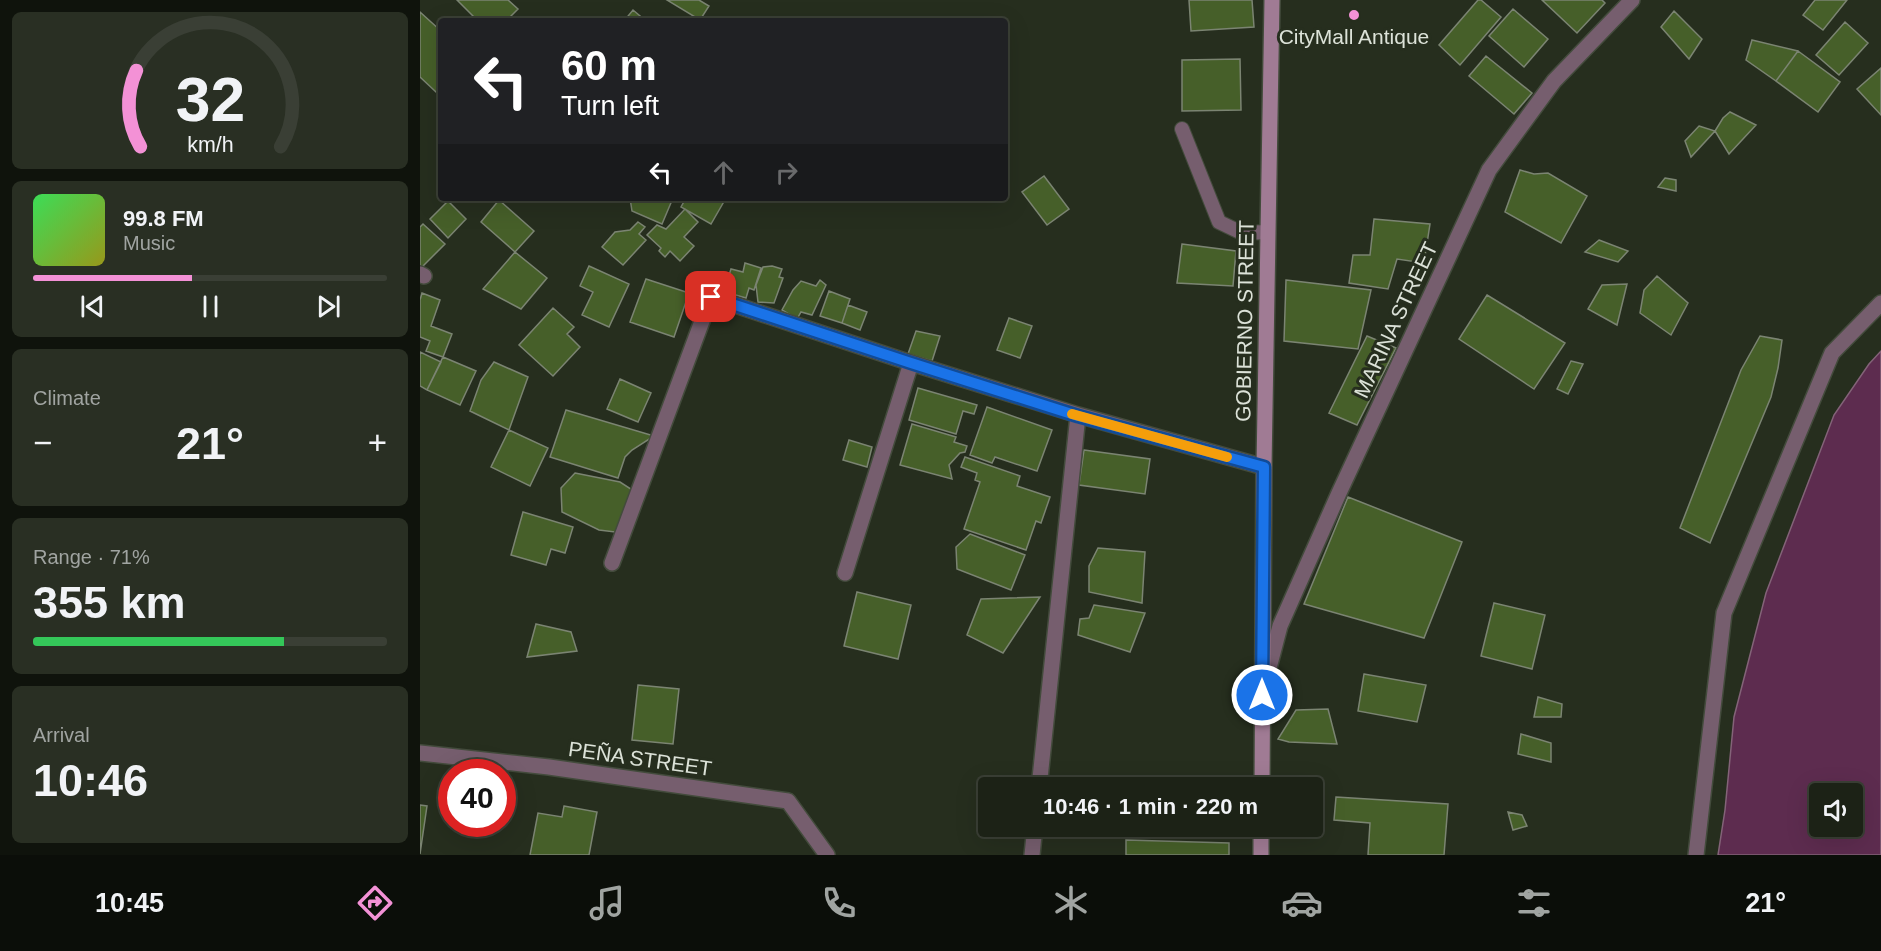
<!DOCTYPE html>
<meta charset="utf-8">
<style>
:root{--surface:#1c2216;--page:#292f23;--text:#f1f3f6;--muted:#a0a4a1;--line:#3a3f35;--accent:#f391d6}
body{margin:0;font-family:Arial,sans-serif;background:var(--page);color:var(--text);height:100vh;display:flex;flex-direction:column;font-size:22px;white-space:nowrap}
*{box-sizing:border-box;margin:0}
p{font-size:20px;color:var(--muted)}
.icon{flex:none;width:33px;height:33px;fill:none;stroke:currentColor;stroke-width:2;stroke-linecap:round;stroke-linejoin:round}
.map{position:relative;flex:1;overflow:hidden}
.drawer{display:flex;flex-direction:column;gap:12px;padding:12px;background:#0f130c;width:420px}
.drawer>*{flex:none}
.guide{position:absolute;left:18px;top:18px;width:570px;height:183px;border-radius:6px;box-shadow:0 6px 24px #0002,0 0 0 2px var(--line);background:#202124;color:#fff;overflow:hidden}
.controls{position:absolute;left:1389px;top:783px;display:grid;gap:12px}
.controls a{display:grid;place-items:center;width:54px;height:54px;border-radius:6px;background:var(--surface);box-shadow:0 6px 24px #0002,0 0 0 2px var(--line);font-size:30px}
.speed{position:absolute;left:18px;top:759px;display:flex;gap:12px;font-size:30px;font-weight:700;text-align:center}
.speed>*{display:grid;place-content:center;width:78px;height:78px;border-radius:50%;background:var(--surface);box-shadow:0 6px 24px #0002,0 0 0 2px var(--line);line-height:1}
.speed .limit{border:9px solid #d22;background:#fff;color:#111}
.pin{position:absolute;display:grid;place-items:center;width:51px;height:51px;color:#fff;margin:-26px;border-radius:12px;box-shadow:0 3px 9px #0006}
.me{position:absolute;width:66px;margin:-33px;rotate:0deg;stroke-linejoin:round;filter:drop-shadow(0 0 4px #0008)}
.turn{display:flex;align-items:center;gap:21px;height:126px;padding:0 24px;font-size:27px}
.turn .icon{width:78px;height:78px;stroke-width:2.5}
.turn b{display:block;font-size:42px;line-height:51px}
.lanes{display:flex;align-items:center;height:57px;padding:0 24px;background:#0003;justify-content:center;gap:30px;direction:ltr}
.lanes .off{opacity:.35}
.big{font-size:45px;font-weight:600;line-height:1.1}
.drawer .card{flex:1;display:flex;flex-direction:column;justify-content:center;gap:9px;min-width:0;padding:0 21px;border-radius:9px;background:var(--page)}
.drawer .dial{align-items:center;gap:0}
.dial svg{height:156px;overflow:visible;fill:none;stroke:var(--line);stroke-width:7;stroke-linecap:round;text-anchor:middle}
.dial text{fill:var(--text);stroke:none}
.song{display:flex;align-items:center;gap:18px}
.cover{width:72px;height:72px;border-radius:9px;background:linear-gradient(135deg,hsl(130 70% 55%),hsl(60 70% 35%))}
.played{height:6px;border-radius:3px;background:linear-gradient(90deg,var(--accent) 45%,var(--line) 45%)}
.keys{display:flex;justify-content:space-around;direction:ltr}
.heat{display:flex;justify-content:space-between;align-items:center;font-size:33px;direction:ltr}
.charge{height:9px;border-radius:4px;background:linear-gradient(90deg,#34c759 71%,var(--line) 0)}
.trip{position:absolute;left:558px;top:777px;width:345px;height:60px;border-radius:6px;background:var(--surface);box-shadow:0 6px 24px #0002,0 0 0 2px var(--line);font-weight:600;line-height:60px;text-align:center}
.menu{display:flex;height:96px;justify-content:space-around;align-items:center;background:#0b0e09;color:var(--muted)}
.menu .icon{width:42px;height:42px}
.menu .selected{color:var(--accent)}
.menu b{font-size:27px;color:var(--text)}
main{display:flex;flex:1;min-height:0}
.map>svg:first-child{display:block}
</style>
<main>
<section class="drawer">
<div class="card dial"><svg viewBox="0 0 100 80">
<path d="M14 69A42 42 0 1 1 86 69"/>
<path d="M14 69A42 42 0 0 1 12 30" stroke="#f391d6"/>
<text x="50" y="56" font-size="32" font-weight="700">32</text>
<text x="50" y="72" font-size="11">km/h</text>
</svg></div>
<div class="card">
<div class="song"><i class="cover"></i><div><b>99.8 FM</b><p>Music</p></div></div>
<div class="played"></div>
<div class="keys"><svg class="icon" aria-label="previous" viewBox="0 0 24 24"><path d="M18 5L8 12l10 7zM5 5v14"/></svg><svg class="icon" aria-label="pause" viewBox="0 0 24 24"><path d="M8 5v14M16 5v14"/></svg><svg class="icon" aria-label="next" viewBox="0 0 24 24"><path d="M6 5l10 7-10 7zM19 5v14"/></svg></div>
</div>
<div class="card"><p>Climate</p>
<div class="heat"><a>−</a><b class="big">21°</b><a>+</a></div>
</div>
<div class="card"><p>Range · 71%</p><b class="big">355 km</b><div class="charge"></div></div>
<div class="card"><p>Arrival</p><b class="big">10:46</b></div>
</section>
<div class="map">
<svg width="1461" height="855" viewBox="0 0 1461 855">
<rect width="100%" height="100%" fill="#262e1e"/>
<path fill="#5d2c4f" stroke="#836378" stroke-width="1.5" fill-rule="evenodd" d="M1461,351v504h-163l7,-45 9,-93 32,-124 68,-178 35,-51zM1400,794h32v32h-32z"/>
<path fill="#465f29" stroke="#7b8472" stroke-width="1.5" d="M37,0h51l10,9 -12,12h-28z
M247,0h32l10,6 -9,14z
M769,0h63l2,27 -63,4z
M1058,0h3l20,17 -41,48 -21,-20z
M1122,0h60l3,3 -28,30z
M1395,0h32l-24,30 -20,-15z
M1093,9l35,30 -24,28 -35,-31z
M213,10l13,11h-22z
M1254,11l28,28 -13,20 -28,-32z
M0,12l21,19v56l-5,5 -16,-15z
M1425,22l23,21 -29,32 -23,-20z
M1332,40l46,11 -22,30 -30,-21z
M1378,51l42,31 -22,30 -42,-31z
M1066,56l46,37 -18,21 -45,-38z
M820,59l1,51 -59,1v-51z
M1461,68v47l-24,-26z
M1310,112l26,13 -27,29 -14,-23 8,-13z
M1279,126l16,5 -24,26 -6,-16z
M1100,170l14,4 14,-1 39,23 -26,47 -56,-31z
M624,176l25,33 -22,16 -25,-33z
M1245,178l11,2v11l-18,-4z
M210,198h43l-11,26 -30,-13z
M266,198h40l-15,26 -30,-17z
M79,200l35,31 -19,21 -34,-30z
M28,201l18,18 -18,19 -18,-19z
M265,209l13,13 -14,15 10,9 -14,15 -10,-10 -5,6 -6,-6 2,-3 -14,-13 10,-10 9,4z
M954,219l56,5 -6,39 -27,-4 -9,30 -39,-6 4,-28h17z
M218,222l7,5 -6,7 7,6 -23,25 -21,-18 13,-15 15,-2z
M3,224l22,20 -25,25v-42z
M1179,240l29,11 -10,11 -33,-10z
M762,244l54,7 -3,35 -56,-3z
M95,252l32,26 -26,31 -38,-20z
M325,263l16,5 -7,22 -5,-2 -3,10 -17,-5 2,-4 -6,-1 6,-19 12,3z
M169,266l40,18 -20,43 -27,-12 11,-23 -13,-6z
M352,266l10,3 -3,8 4,1 -9,25 -16,-1 -2,-17 7,-18z
M1237,276l31,27 -17,32 -31,-22 4,-23z
M226,279l43,14 -15,44 -44,-15z
M400,280l6,5 -14,30 -11,-3 -4,7 -15,-9 11,-20 8,-9 15,5z
M866,280l85,10 -13,59 -74,-8z
M1207,284l-10,41 -29,-16 14,-24z
M409,291l21,8 -8,24 -22,-7z
M2,293l18,7 -9,26 21,8 -9,23 -17,-6 4,-10 -10,-4v-37z
M1067,295l78,48 -31,46 -75,-50z
M428,305l19,7 -7,18 -18,-7z
M133,308l21,19 -7,7 13,13 -27,29 -34,-31z
M589,318l23,8 -12,32 -23,-8z
M496,331l24,5 -8,25 -24,-7z
M947,336l29,12 -39,77 -28,-12z
M1340,336l22,4 -4,28 -7,29 -61,146 -30,-15 61,-158z
M0,352l21,10 -14,28 -7,-4z
M23,357l33,14 -16,34 -33,-15z
M1151,361l12,3 -15,30 -11,-5z
M74,362l34,15 -19,53 -39,-19 11,-31z
M200,379l31,14 -13,29 -31,-13z
M498,388l59,17 -3,9 -11,-3 -7,23 -47,-14z
M567,407l65,23 -15,41 -42,-14 -3,6 -22,-8z
M146,410l88,26 -22,14 -7,7 -7,21 -68,-21z
M492,424l44,13 -2,5 13,4 -2,6 -5,1 -11,12 3,14 -52,-14z
M89,430l39,18 -18,38 -39,-19z
M429,440l23,7 -5,20 -24,-7z
M664,450l66,9 -5,35 -66,-9z
M545,457l55,19 -3,10 33,11 -9,26 -5,-2 -10,29 -62,-21 16,-47 -5,-2 2,-7 -16,-6z
M155,473l45,9 17,11 -22,39 -16,-2 -37,-18 -1,-24z
M928,497l114,45 -38,96 -120,-34z
M103,512l50,15 -8,26 -14,-4 -5,16 -35,-10z
M550,534l55,21 -14,35 -54,-21 -1,-22z
M678,548l47,4 -3,51 -53,-11v-26z
M437,592l54,13 -13,54 -54,-13z
M620,597l-37,56 -36,-18 14,-36z
M1074,603l51,12 -13,54 -51,-13z
M674,605l51,8 -15,39 -52,-17 2,-16 9,-1z
M116,624l35,8 6,19 -50,6z
M944,674l62,11 -9,37 -59,-11z
M218,685l41,4 -6,55 -41,-4z
M1118,697l24,7 -1,13h-27z
M908,709l9,35 -48,-2 -11,-3 18,-29z
M1101,734l30,9v19l-33,-8z
M916,797l112,7 -4,51h-76l2,-32 -36,-3z
M0,805l7,1 -7,48z
M144,806l33,6 -8,43h-59l8,-42 24,4z
M1088,812l14,3 5,11 -14,4z
M706,840l103,3v12h-103z"/>
<g fill="none" stroke-linecap="round" stroke-linejoin="round">
<g stroke="#434b3c" stroke-width="16">
<path id="lane" d="M762,129l37,93 23,11 26,-1"/>
</g>
<g stroke="#434b3c" stroke-width="18">
<path id="street" d="M0,274l4,2
M192,563l99,-266 200,66 167,52
M425,573l66,-210
M845,683l15,-57 59,-133 150,-323 65,-89 78,-81
M0,753l129,14 239,34 39,54
M619,788l39,-373 186,52
M612,855l3,-29
M1276,855l28,-242 108,-260 49,-50"/>
</g>
<g stroke="#434b3c" stroke-width="18">
<path id="secondary" d="M842,788l2,-321 8,-467
M841,855v-29"/>
</g>
<use href="#lane" stroke="#765e6e" stroke-width="14"/>
<use href="#street" stroke="#765e6e" stroke-width="15"/>
<use href="#secondary" stroke="#a07b94" stroke-width="15"/>
</g>
<g fill="none" stroke-linecap="round" stroke-linejoin="round">
<g stroke="#114b97" stroke-width="15">
<path id="route" d="M291,297l200,66 167,53 186,51 -2,228"/>
</g>
<use href="#route" stroke="#1a73e8" stroke-width="10"/>
<path stroke="#f59e0b" stroke-width="10" d="M652,414l155,43"/>
</g>
<circle fill="#f391d6" stroke="#262e1e" stroke-width="2" cx="934" cy="15" r="6"/>
<g text-anchor="middle" stroke-width="6" stroke-linejoin="round" paint-order="stroke">
<g font-size="21" fill="#dce2d8" stroke="#262e1e">
<text x="934" y="44">CityMall Antique</text>
</g>
<g font-size="21" fill="#dce2d8" stroke="#262e1e">
<text transform="translate(976 320) rotate(-65)" y="7">MARINA STREET</text>
<text transform="translate(825 321) rotate(-89)" y="7">GOBIERNO STREET</text>
<text transform="translate(220 759) rotate(8)" y="7">PEÑA STREET</text>
</g>
</g>
</svg>
<div class="controls">
<a><svg class="icon" aria-label="sound" viewBox="0 0 24 24"><path d="M4 9h4l5-4v14l-5-4H4zM17 9q2 3 0 6"/></svg></a>
</div>
<div class="speed"><div class="limit">40</div></div>
<div class="pin" style="left:291px;top:297px;background:#d93025"><svg class="icon" aria-label="arrive" viewBox="0 0 24 24"><path d="M6 21V4h12l-3 4 3 4H6"/></svg></div>
<svg class="me" style="left:842px;top:695px" viewBox="-20 -20 40 40"><circle r="17" fill="#1a73e8" stroke="#fff" stroke-width="3"/><path d="M0-11L8 9 0 5-8 9z" fill="#fff"/></svg>
<div class="trip">10:46 · 1 min · 220 m</div>
<div class="guide">
<div class="turn"><svg class="icon" aria-label="left" viewBox="0 0 24 24"><path d="M17 20v-9H6M10 6l-5 5 5 5"/></svg><div><b>60 m</b>Turn left</div></div>
<div class="lanes"><svg class="icon" aria-label="left" viewBox="0 0 24 24"><path d="M17 20v-9H6M10 6l-5 5 5 5"/></svg><svg class="icon off" aria-label="ahead" viewBox="0 0 24 24"><path d="M12 20V5M6 11l6-6 6 6"/></svg><svg class="icon off" aria-label="right" viewBox="0 0 24 24"><path d="M7 20v-9h11M14 6l5 5-5 5"/></svg></div>
</div>
</div>
</main>
<nav class="menu">
<b>10:45</b>
<svg class="icon selected" aria-label="directions" viewBox="0 0 24 24"><path d="M12 3l9 9-9 9-9-9zM9 14v-3h6M13 9l2 2-2 2"/></svg>
<svg class="icon" aria-label="music" viewBox="0 0 24 24"><path d="M9 18V5l10-2v13"/><circle cx="6" cy="18" r="3"/><circle cx="16" cy="16" r="3"/></svg>
<svg class="icon" aria-label="phone" viewBox="0 0 24 24"><path d="M5 4h4l2 5-3 2q2 4 5 5l2-3 5 2v4C11 20 4 13 5 4z"/></svg>
<svg class="icon" aria-label="climate" viewBox="0 0 24 24"><path d="M12 3v18M4 7l16 10M4 17L20 7"/></svg>
<svg class="icon" aria-label="car" viewBox="0 0 24 24"><path d="M5 17H2v-5l4-1 3-4h7l3 4 3 1v5h-3M9 17h6M6 11h13"/><circle cx="7" cy="17" r="2"/><circle cx="17" cy="17" r="2"/></svg>
<svg class="icon" aria-label="filters" viewBox="0 0 24 24"><path d="M4 7h16M4 17h16"/><circle cx="9" cy="7" r="2"/><circle cx="15" cy="17" r="2"/></svg>
<b>21°</b>
</nav>
